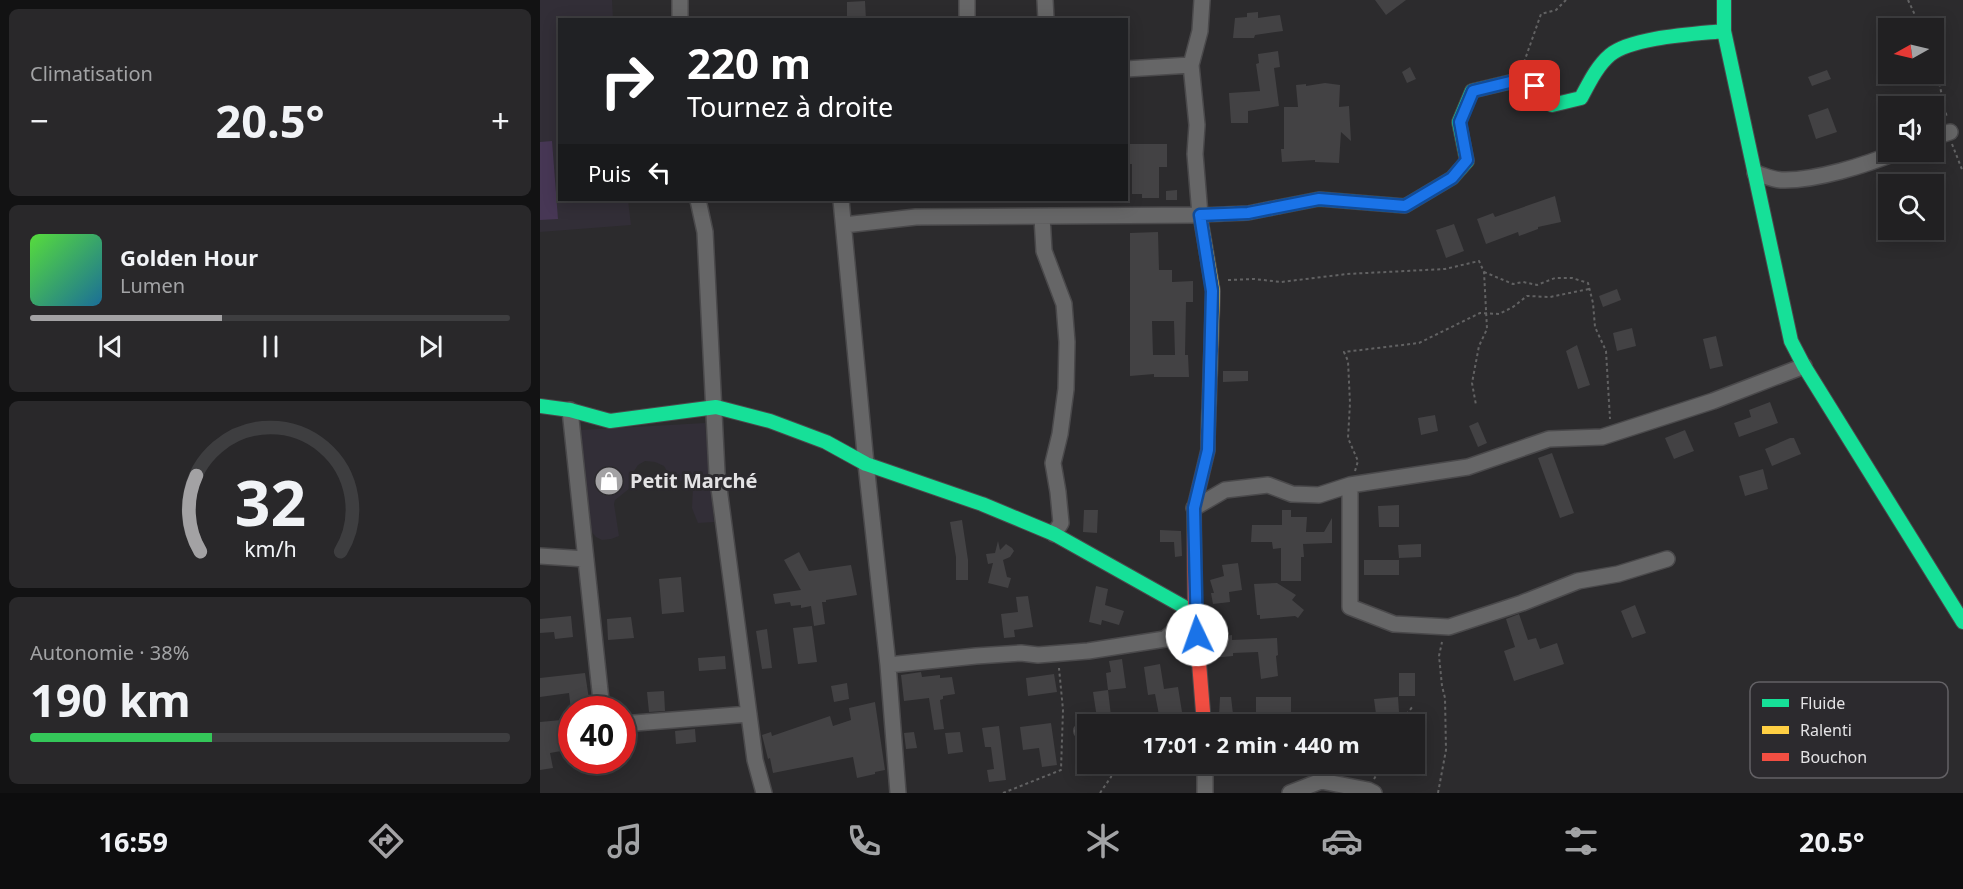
<!DOCTYPE html>
<html lang="fr">
<meta charset="utf-8">
<style>
:root{--surface:#212022;--page:#29282a;--text:#f1f3f6;--muted:#a2a3a5;--line:#3e3e40;--accent:#a3a2a4}
body{margin:0;font-family:"Noto Sans",sans-serif;background:var(--page);color:var(--text);height:100vh;display:flex;flex-direction:column;font-size:22px;white-space:nowrap}
*{box-sizing:border-box;margin:0}
p{font-size:20px;color:var(--muted)}
.icon{flex:none;width:33px;height:33px;fill:none;stroke:currentColor;stroke-width:2;stroke-linecap:round;stroke-linejoin:round}
.map{position:relative;flex:1;overflow:hidden}
.sheet{display:flex;flex-direction:column;gap:9px;padding:9px;background:#121213;width:540px}
.sheet>*{flex:none}
.top-card{position:absolute;left:18px;top:18px;width:570px;height:183px;border-radius:0px;box-shadow:0 3px 15px #0003,0 0 0 2px var(--line);background:#202124;color:#fff;overflow:hidden}
.needle{width:39px;rotate:262deg}
.fabs{position:absolute;left:1338px;top:18px;display:grid;gap:12px}
.fabs a{display:grid;place-items:center;width:66px;height:66px;border-radius:0px;background:var(--surface);box-shadow:0 3px 15px #0003,0 0 0 2px var(--line);font-size:30px}
.speed{position:absolute;left:18px;top:696px;display:flex;gap:12px;font-size:30px;font-weight:700;text-align:center}
.speed>*{display:grid;place-content:center;width:78px;height:78px;border-radius:50%;background:var(--surface);box-shadow:0 3px 15px #0003,0 0 0 2px var(--line);line-height:1}
.speed .limit{border:9px solid #d22;background:#fff;color:#111}
.pin{position:absolute;display:grid;place-items:center;width:51px;height:51px;color:#fff;margin:-26px;border-radius:12px;box-shadow:0 3px 9px #0006}
.me{position:absolute;width:66px;margin:-33px;rotate:357deg;stroke-linejoin:round;filter:drop-shadow(0 0 4px #0008)}
.turn{display:flex;align-items:center;gap:21px;height:126px;padding:0 30px;font-size:27px}
.turn .icon{width:78px;height:78px;stroke-width:2.5}
.turn b{display:block;font-size:42px;line-height:51px}
.then{display:flex;align-items:center;height:57px;padding:0 30px;background:#0003;gap:12px;font-size:22px}
.big{font-size:45px;font-weight:700;line-height:1.1}
.sheet .card{flex:1;display:flex;flex-direction:column;justify-content:center;gap:9px;min-width:0;padding:0 21px;border-radius:9px;background:var(--page)}
.sheet .dial{align-items:center;gap:0}
.dial svg{height:156px;overflow:visible;fill:none;stroke:var(--line);stroke-width:7;stroke-linecap:round;text-anchor:middle}
.dial text{fill:var(--text);stroke:none}
.song{display:flex;align-items:center;gap:18px}
.cover{width:72px;height:72px;border-radius:9px;background:linear-gradient(135deg,hsl(110 70% 55%),hsl(200 70% 35%))}
.played{height:6px;border-radius:3px;background:linear-gradient(90deg,var(--accent) 40%,var(--line) 40%)}
.keys{display:flex;justify-content:space-around;direction:ltr}
.heat{display:flex;justify-content:space-between;align-items:center;font-size:33px;direction:ltr}
.charge{height:9px;border-radius:4px;background:linear-gradient(90deg,#34c759 38%,var(--line) 0)}
.trip{position:absolute;left:537px;top:714px;width:348px;height:60px;border-radius:0px;background:var(--surface);box-shadow:0 3px 15px #0003,0 0 0 2px var(--line);font-weight:700;line-height:60px;text-align:center}
.dock{display:flex;height:96px;justify-content:space-around;align-items:center;background:#0d0d0e;color:var(--muted)}
.dock .icon{width:42px;height:42px}
.dock .selected{color:var(--accent)}
.dock b{font-size:27px;color:var(--text)}
main{display:flex;flex:1;min-height:0}
.map>svg:first-child{display:block}
</style>
<main>
<section class="sheet">
<div class="card"><p>Climatisation</p>
<div class="heat"><a>−</a><b class="big">20.5°</b><a>+</a></div>
</div>
<div class="card">
<div class="song"><i class="cover"></i><div><b>Golden Hour</b><p>Lumen</p></div></div>
<div class="played"></div>
<div class="keys"><svg class="icon" aria-label="previous" viewBox="0 0 24 24"><path d="M18 5L8 12l10 7zM5 5v14"/></svg><svg class="icon" aria-label="pause" viewBox="0 0 24 24"><path d="M8 5v14M16 5v14"/></svg><svg class="icon" aria-label="next" viewBox="0 0 24 24"><path d="M6 5l10 7-10 7zM19 5v14"/></svg></div>
</div>
<div class="card dial"><svg viewBox="0 0 100 80">
<path d="M14 69A42 42 0 1 1 86 69"/>
<path d="M14 69A42 42 0 0 1 12 30" stroke="#a3a2a4"/>
<text x="50" y="56" font-size="32" font-weight="700">32</text>
<text x="50" y="72" font-size="11">km/h</text>
</svg></div>
<div class="card"><p>Autonomie · 38%</p><b class="big">190 km</b><div class="charge"></div></div>
</section>
<div class="map">
<svg width="1423" height="793" viewBox="0 0 1423 793">
<rect width="100%" height="100%" fill="#2c2b2d"/>
<path fill="#322e37" d="M0,0h72l1,19 -53,1v180h68l3,25 -91,7z
M165,423l9,99 -16,1 -6,-15 1,-22 -5,-6 -15,2 -9,-16 -9,-4 -10,-1 -7,4 -4,6 -1,12 -3,5 -15,12 -1,4 5,32 -8,3 -9,1 -6,-3 -7,-8 -8,-99z"/>
<path fill="#473755" d="M12,141l6,78 -18,1v-78z"/>
<path fill="#434244" fill-rule="evenodd" d="M835,0h31l-20,15z
M325,1l1,19h-19v-18z
M718,12v6l22,-3 3,16 -28,4 -1,3h-21l2,-20 12,-1v-4z
M738,51l2,16 -6,1 5,38 -31,5v12h-17l-2,-30 31,-2 -4,-27 3,-1 -1,-9z
M870,67l6,12 -9,4 -5,-11z
M1287,70l4,9 -19,7 -4,-9z
M785,83l15,2 -1,22 10,-1 2,35 -10,-9 -2,31 -24,-1v-2l-33,2 -1,-13h3v-42h14l-2,-22 10,-1v2z
M1288,108l9,24 -21,7 -8,-24z
M587,144h40v23h-8v31h-17v-4h-10v-30h-4z
M637,190v10h-11v-9z
M1015,196l6,26 -23,5v2l-19,7 -1,-4 -32,12 -9,-25 16,-6 2,4z
M914,224l10,27 -18,7 -10,-28z
M618,232l1,38h13v12l21,-1v21h-7l-1,53h3l1,22h-35v-3l-24,2v-143zM612,321h22l1,34h-22z
M1077,289l4,11 -18,7 -4,-11z
M1092,328l4,18 -19,5 -4,-18z
M1176,336l7,30 -13,3 -7,-30z
M1037,345l13,40 -12,4 -12,-38z
M683,371h25v10l-25,1z
M1230,402l8,21 -39,14 -5,-14 17,-6 -2,-7z
M895,415l3,16 -17,4 -3,-17z
M938,422l9,21 -9,4 -9,-21z
M1145,430l9,21 -20,8 -9,-21z
M1250,438h4l7,16 -29,12 -7,-17z
M1012,453l22,60 -14,5 -22,-60z
M1223,469l5,20 -23,7 -6,-20z
M859,505v22h-20l-1,-21z
M544,510h14l-1,23 -14,-1z
M742,510h9v7h16l-1,15h18l8,-14v25l-29,1 1,13h-3v24h-20v-33l-8,1 -1,-7h-21l1,-17h30z
M422,520l6,40v20h-12v-23l-6,-35z
M620,530l21,1 1,25 -7,1 -1,-15h-14z
M458,541l2,9 6,-6 6,4 2,3 -4,6 -7,3 4,17 4,1 -3,10 -20,-5 5,-20 -5,1 -2,-10 9,-1z
M881,544v13l-22,1 -1,-13z
M259,552l10,19 42,-6 6,30 -31,5v2h-4l3,22 -11,2 -3,-20 -10,2v-3l-10,1 -1,-4 -15,2 -2,-10 28,-4 -17,-30z
M824,560h35v15h-35z
M698,563l4,27 -13,2 1,10 -17,2 -2,-11h3l-4,-13 14,-4 -2,-11z
M141,577l3,35 -22,2 -3,-35z
M737,583l19,12 -4,5 12,10 -6,8 -3,-2 -35,3v-4h-3l-3,-31z
M556,586l12,3 -3,16 19,6 -5,14 -17,-5 -1,5 -12,-3z
M488,596l5,31 -19,3 1,7 -11,1 -3,-24 17,-2 -2,-15z
M1095,605l11,28 -14,5 -11,-27z
M979,614l9,26 8,-2 4,11 17,-6 7,21 -50,17 -10,-30 11,-4 -9,-28z
M31,616l2,21 -18,2 -1,-7 -14,1v-14z
M91,617l3,21 -26,2 -1,-21z
M272,626l5,36 -19,2 -5,-36z
M227,629l5,39 -10,1 -6,-38z
M692,635v5l45,-2 1,17 -2,1 2,20 -17,3 -3,-27 -25,1v3l-21,2 -2,-15 10,-2 -1,-4z
M185,656l1,13 -27,2 -1,-13z
M582,659l4,29 -18,2 -2,-17 5,-1 -2,-11z
M620,664l4,25 14,-2 4,25 -23,3 -4,-21 -7,1 -4,-28z
M381,672l1,5 18,-2v3l12,-1 3,17 -12,2v3l-3,1 4,29 -10,1 -5,-32 -25,3 -3,-26z
M45,673l4,26 -3,1 1,10h-16l-2,-17 -29,4v-19z
M859,673h16v23h-16z
M514,674l3,18 -29,4 -2,-18z
M307,683l2,16 -15,3 -3,-16z
M568,690l3,26 -14,2 -4,-26z
M124,691l1,20 -16,1 -2,-20z
M680,697h11l2,17 -14,2z
M716,697h35v27h-14v-11l-21,1z
M858,697l1,15 -23,2 -2,-15z
M335,702l10,68 -10,2v2l-18,4 -4,-21 -80,16 -3,-15 -2,1 -6,-24 9,-3 1,4 58,-20 3,10 18,-6 -2,-12z
M32,719v30l-22,4 3,15 -13,2v-48z
M511,723l6,42 -15,2 -3,-19 -16,2 -3,-23z
M459,726l7,54 -17,2 -2,-12 7,-1 -3,-22h-6l-3,-19z
M155,729l1,13 -20,2 -1,-13z
M374,732l3,16 -11,1 -2,-16z
M420,732l3,20 -15,2 -3,-21z"/>
<g fill="none" stroke-linecap="round" stroke-linejoin="round">
<g stroke="#4a494b" stroke-width="18">
<path id="street" d="M140,0v20
M505,0l1,20
M427,20v-20
M586,69l65,-4
M1394,137l16,-5
M1215,173c8,2 18,7 27,7 33,1 84,-15 115,-28
M158,200l7,32 12,241 38,287 9,33
M301,200l25,264 22,201 10,128
M502,217l2,34 20,53 3,38 -1,47 -6,45 -7,29 5,29 3,31 -7,11
M304,225l72,-8 284,-2 -5,-61 2,-29 -6,-60 9,-34 2,-31
M30,410l32,300
M810,485v122l44,17 55,3 73,-24 56,-22 40,-7 49,-15
M654,508l31,-18 43,-5 24,9 27,1 31,-10 118,-18 81,-28 53,-2 111,-36 91,-35
M0,556l46,3
M348,665l88,-9 45,-3 17,2 50,-4 77,-12 30,-26
M82,724l127,-10
M643,724l21,-1
M542,731h6
M665,764v29
M750,793l31,-12 47,9 6,3"/>
</g>
<g stroke="#4a494b" stroke-width="16">
<path id="fast" d="M1184,0v31l67,310 13,25 159,256
M738,207l41,-8 86,7 47,-28 15,-17 -8,-39 13,-31 38,-9 25,4 17,19 29,-7c8,-15 16,-32 29,-43 22,-18 85,-21 114,-24
M0,406l30,4 40,11 106,-14 54,14 56,21 40,22 116,40 72,30 141,79"/>
</g>
<g stroke="#4a494b" stroke-width="16">
<path id="slow" d="M668,437l5,-146 -13,-76 48,-2 30,-6"/>
</g>
<g stroke="#4a494b" stroke-width="16">
<path id="jam" d="M664,724l-9,-111 -1,-105 14,-58v-13"/>
</g>
<path stroke="#626263" stroke-width="2" stroke-dasharray="3 3" stroke-linecap="butt" d="M1368,0l13,28
M1394,60l13,58
M982,68l19,-54 15,-4 10,-10
M1412,144l11,28
M944,272l29,12 10,-2 14,3 18,-7h17l16,5 5,20 2,24 11,24 4,68
M688,280l26,-1 27,3 66,-8 98,-5 34,-8 5,11 3,57 -8,17 -7,37 4,22
M815,471l3,-10 -10,-23 2,-35 -2,-42 -4,-9 75,-9 61,-30 19,1 14,-7 14,-11 23,1 39,-8
M859,724l14,-18
M834,779l9,-15
M463,793l58,-23 2,-60 -4,-42
M560,793l11,-16 2,-9
M898,793l8,-43 -1,-52 -3,-12 -3,-30 3,-14"/>
<use href="#street" stroke="#666667" stroke-width="15"/>
<use href="#fast" stroke="#16e098" stroke-width="14"/>
<use href="#slow" stroke="#ffcf43" stroke-width="14"/>
<use href="#jam" stroke="#f24e42" stroke-width="14"/>
</g>
<g fill="none" stroke-linecap="round" stroke-linejoin="round">
<g stroke="#114b97" stroke-width="15">
<path id="route" d="M657,635l-3,-127 14,-58 4,-159 -12,-76 48,-2 71,-14 86,7 47,-28 15,-18 -7,-38 13,-31 37,-9 25,4"/>
</g>
<use href="#route" stroke="#1a73e8" stroke-width="10"/>
</g>
<defs>
<g id="shop-disc" transform="scale(1.5)"><circle r="9.5" fill="#a3a2a4" stroke="#2c2a2e"/><path d="M-5-2.5h2.3a2.7 3.5 0 0 1 5.4 0H5L5.5 6h-11ZM-1.5-2.5h3a1.5 2.3 0 0 0-3 0Z" fill="#fff"/></g>
</defs>
<g fill-rule="evenodd">
<use href="#shop-disc" x="69" y="481"/>
</g>
<g text-anchor="middle" stroke-width="6" stroke-linejoin="round" paint-order="stroke">
<g font-size="20" font-weight="bold" fill="#e3e2e4" stroke="#2c2a2e" text-anchor="start">
<text x="90" y="488">Petit Marché</text>
</g>
</g>
<rect x="1210" y="682" width="198" height="96" rx="9" fill="#2c2a2e" stroke="#636165" stroke-width="1.5"/>
<rect x="1222" y="699" width="27" height="8" fill="#16e098"/>
<rect x="1222" y="726" width="27" height="8" fill="#ffcf43"/>
<rect x="1222" y="753" width="27" height="8" fill="#f24e42"/>
<g font-size="16" fill="#e3e2e4">
<text x="1260" y="709">Fluide</text>
<text x="1260" y="736">Ralenti</text>
<text x="1260" y="763">Bouchon</text>
</g>
</svg>
<div class="fabs">
<a><svg class="needle" viewBox="-14 -14 28 28"><path d="M0-13l5 13h-10z" fill="#e53935"/><path d="M0 13l5-13h-10z" fill="#a2a3a5"/></svg></a>
<a><svg class="icon" aria-label="sound" viewBox="0 0 24 24"><path d="M4 9h4l5-4v14l-5-4H4zM17 9q2 3 0 6"/></svg></a>
<a><svg class="icon" aria-label="search" viewBox="0 0 24 24"><circle cx="10" cy="10" r="6"/><path d="M15 15l6 6"/></svg></a>
</div>
<div class="speed"><div class="limit">40</div></div>
<div class="pin" style="left:995px;top:86px;background:#d93025"><svg class="icon" aria-label="arrive" viewBox="0 0 24 24"><path d="M6 21V4h12l-3 4 3 4H6"/></svg></div>
<svg class="me" style="left:657px;top:635px" viewBox="-20 -20 40 40"><circle r="19" fill="#fff"/><path d="M0-13L10 11 0 6-10 11z" fill="#1a73e8"/></svg>
<div class="trip">17:01 · 2 min · 440 m</div>
<div class="top-card">
<div class="turn"><svg class="icon" aria-label="right" viewBox="0 0 24 24"><path d="M7 20v-9h11M14 6l5 5-5 5"/></svg><div><b>220 m</b>Tournez à droite</div></div>
<div class="then">Puis<svg class="icon" aria-label="left" viewBox="0 0 24 24"><path d="M17 20v-9H6M10 6l-5 5 5 5"/></svg></div>
</div>
</div>
</main>
<nav class="dock">
<b>16:59</b>
<svg class="icon selected" aria-label="directions" viewBox="0 0 24 24"><path d="M12 3l9 9-9 9-9-9zM9 14v-3h6M13 9l2 2-2 2"/></svg>
<svg class="icon" aria-label="music" viewBox="0 0 24 24"><path d="M9 18V5l10-2v13"/><circle cx="6" cy="18" r="3"/><circle cx="16" cy="16" r="3"/></svg>
<svg class="icon" aria-label="phone" viewBox="0 0 24 24"><path d="M5 4h4l2 5-3 2q2 4 5 5l2-3 5 2v4C11 20 4 13 5 4z"/></svg>
<svg class="icon" aria-label="climate" viewBox="0 0 24 24"><path d="M12 3v18M4 7l16 10M4 17L20 7"/></svg>
<svg class="icon" aria-label="car" viewBox="0 0 24 24"><path d="M5 17H2v-5l4-1 3-4h7l3 4 3 1v5h-3M9 17h6M6 11h13"/><circle cx="7" cy="17" r="2"/><circle cx="17" cy="17" r="2"/></svg>
<svg class="icon" aria-label="filters" viewBox="0 0 24 24"><path d="M4 7h16M4 17h16"/><circle cx="9" cy="7" r="2"/><circle cx="15" cy="17" r="2"/></svg>
<b>20.5°</b>
</nav>
